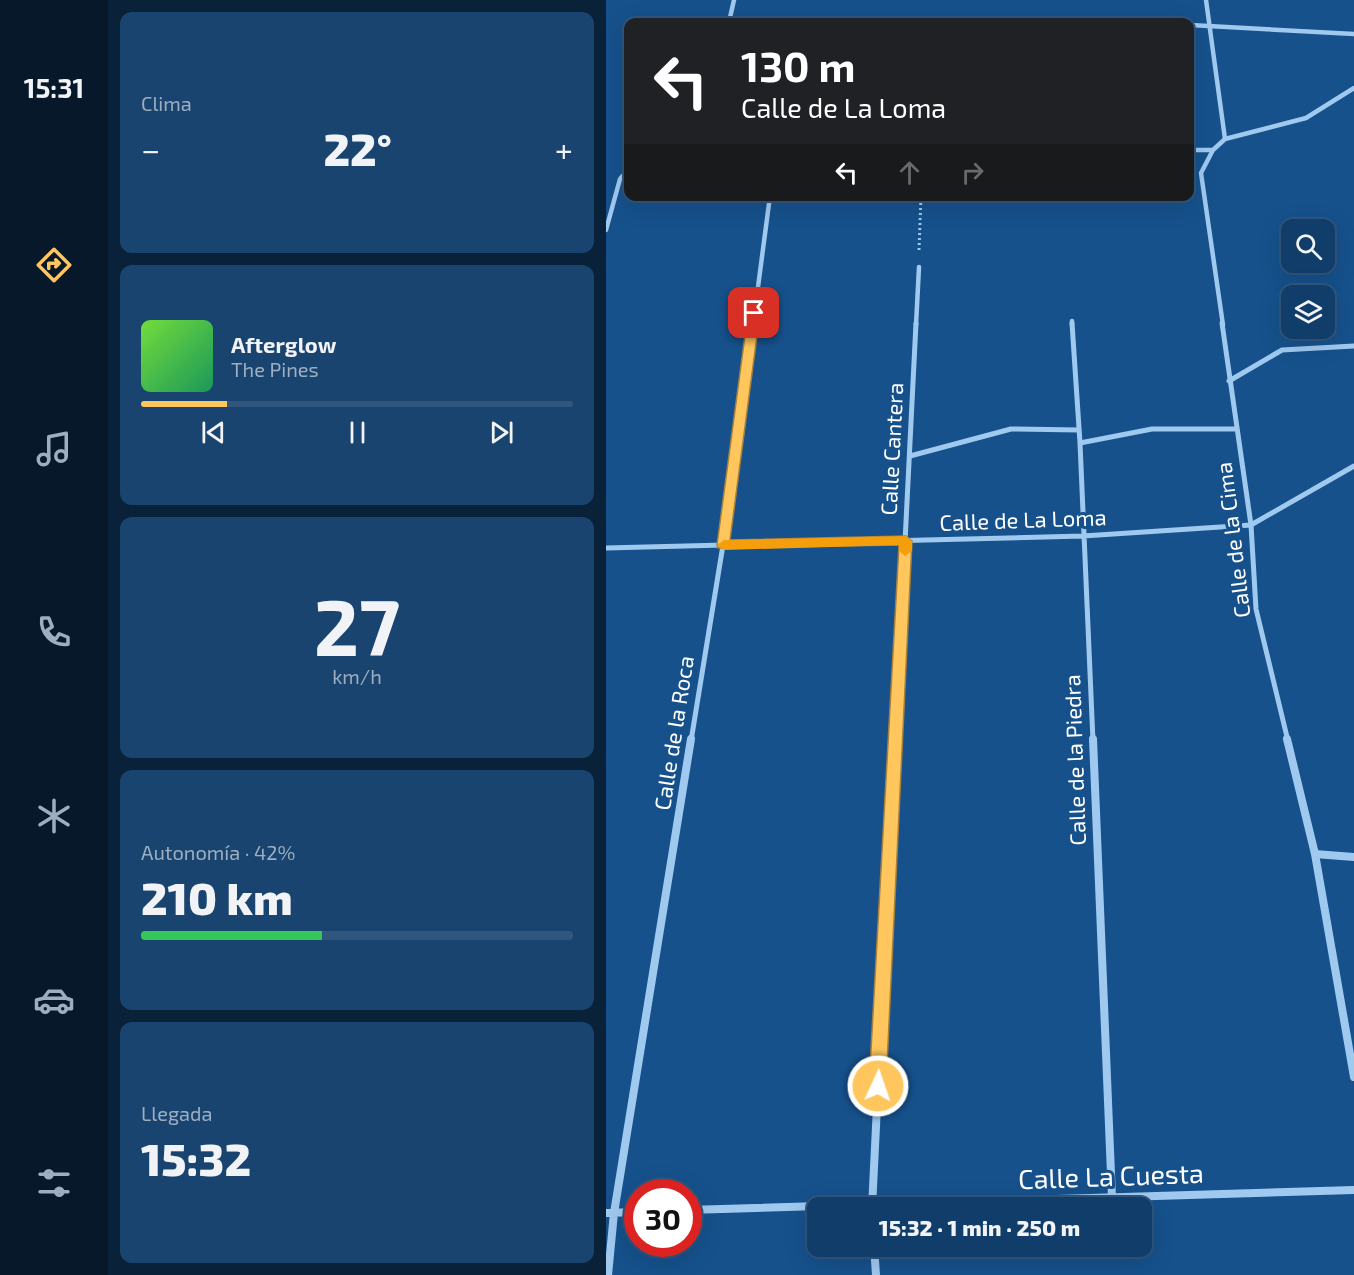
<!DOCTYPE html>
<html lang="es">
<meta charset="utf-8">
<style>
:root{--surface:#103d69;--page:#19446f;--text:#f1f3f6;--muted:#9caec0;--line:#30567d;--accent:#ffc65e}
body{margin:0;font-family:"Exo 2",sans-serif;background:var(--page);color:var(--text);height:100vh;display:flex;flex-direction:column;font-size:22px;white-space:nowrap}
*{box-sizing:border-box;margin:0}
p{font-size:20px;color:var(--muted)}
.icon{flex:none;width:33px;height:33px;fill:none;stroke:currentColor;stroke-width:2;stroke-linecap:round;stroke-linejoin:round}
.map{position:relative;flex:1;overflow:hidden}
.sheet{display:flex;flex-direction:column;gap:12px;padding:12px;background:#09223a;width:498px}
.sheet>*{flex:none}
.banner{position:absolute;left:18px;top:18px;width:570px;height:183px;border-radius:12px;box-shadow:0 6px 24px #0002,0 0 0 2px var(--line);background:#202124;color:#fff;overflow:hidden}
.fabs{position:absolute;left:675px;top:219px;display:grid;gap:12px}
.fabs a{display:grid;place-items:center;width:54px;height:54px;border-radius:12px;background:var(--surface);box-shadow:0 6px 24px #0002,0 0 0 2px var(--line);font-size:30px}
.speed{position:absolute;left:18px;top:1179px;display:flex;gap:12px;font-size:30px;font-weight:700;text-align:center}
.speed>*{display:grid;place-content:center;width:78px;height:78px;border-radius:50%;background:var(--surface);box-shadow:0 6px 24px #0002,0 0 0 2px var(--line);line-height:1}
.speed .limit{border:9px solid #d22;background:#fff;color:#111}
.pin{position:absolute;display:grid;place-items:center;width:51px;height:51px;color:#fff;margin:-26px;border-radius:12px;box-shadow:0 3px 9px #0006}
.me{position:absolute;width:66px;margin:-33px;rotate:3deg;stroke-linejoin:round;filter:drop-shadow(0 0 4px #0008)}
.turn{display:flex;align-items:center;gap:21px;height:126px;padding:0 18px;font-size:27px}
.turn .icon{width:78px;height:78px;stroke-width:2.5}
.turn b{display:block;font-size:42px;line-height:51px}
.lanes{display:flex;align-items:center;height:57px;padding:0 18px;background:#0003;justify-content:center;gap:30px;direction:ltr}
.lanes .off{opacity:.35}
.big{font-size:45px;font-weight:800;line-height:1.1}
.sheet .widget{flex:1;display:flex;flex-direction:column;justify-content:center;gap:9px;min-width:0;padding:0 21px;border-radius:12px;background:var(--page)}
.sheet .dial{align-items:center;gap:0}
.dial b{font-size:78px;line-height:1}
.song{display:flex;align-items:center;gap:18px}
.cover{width:72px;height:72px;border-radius:9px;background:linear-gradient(135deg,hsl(100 70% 55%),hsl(150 70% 35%))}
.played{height:6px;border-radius:3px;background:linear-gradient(90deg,var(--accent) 20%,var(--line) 20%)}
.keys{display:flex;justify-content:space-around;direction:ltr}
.heat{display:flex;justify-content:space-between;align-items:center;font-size:33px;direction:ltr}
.charge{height:9px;border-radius:4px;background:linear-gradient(90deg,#34c759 42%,var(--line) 0)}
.trip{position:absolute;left:201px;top:1197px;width:345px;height:60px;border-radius:12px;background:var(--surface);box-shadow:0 6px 24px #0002,0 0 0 2px var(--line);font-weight:800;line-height:60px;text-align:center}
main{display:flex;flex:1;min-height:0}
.dock{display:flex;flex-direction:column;width:108px;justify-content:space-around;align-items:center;background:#06182a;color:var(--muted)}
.dock .icon{width:42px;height:42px}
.dock .active{color:var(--accent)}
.dock b{font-size:27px;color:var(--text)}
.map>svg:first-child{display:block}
</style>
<main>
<nav class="dock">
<b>15:31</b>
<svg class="icon active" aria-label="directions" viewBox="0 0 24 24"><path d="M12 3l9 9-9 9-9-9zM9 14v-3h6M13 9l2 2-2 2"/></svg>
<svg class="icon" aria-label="music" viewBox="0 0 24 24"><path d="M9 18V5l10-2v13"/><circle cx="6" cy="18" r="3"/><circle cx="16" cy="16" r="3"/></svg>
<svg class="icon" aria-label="phone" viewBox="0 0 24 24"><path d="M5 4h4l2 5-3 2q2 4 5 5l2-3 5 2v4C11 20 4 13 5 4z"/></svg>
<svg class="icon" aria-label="climate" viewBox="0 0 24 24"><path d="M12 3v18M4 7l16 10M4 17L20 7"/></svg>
<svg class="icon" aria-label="car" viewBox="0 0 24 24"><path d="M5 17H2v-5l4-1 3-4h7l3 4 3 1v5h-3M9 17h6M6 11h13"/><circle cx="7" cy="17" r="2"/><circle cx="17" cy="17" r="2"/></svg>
<svg class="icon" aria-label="filters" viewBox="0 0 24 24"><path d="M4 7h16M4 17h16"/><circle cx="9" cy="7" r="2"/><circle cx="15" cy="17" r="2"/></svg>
</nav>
<section class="sheet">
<div class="widget"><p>Clima</p>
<div class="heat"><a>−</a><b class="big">22°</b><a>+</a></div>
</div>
<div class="widget">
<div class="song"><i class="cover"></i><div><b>Afterglow</b><p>The Pines</p></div></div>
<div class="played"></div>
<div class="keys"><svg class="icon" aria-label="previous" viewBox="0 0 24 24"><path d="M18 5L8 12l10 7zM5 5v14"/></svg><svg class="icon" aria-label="pause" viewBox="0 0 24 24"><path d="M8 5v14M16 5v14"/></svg><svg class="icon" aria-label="next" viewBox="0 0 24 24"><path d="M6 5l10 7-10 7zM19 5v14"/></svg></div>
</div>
<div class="widget dial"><b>27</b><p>km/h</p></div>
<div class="widget"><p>Autonomía · 42%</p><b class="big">210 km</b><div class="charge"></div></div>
<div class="widget"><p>Llegada</p><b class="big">15:32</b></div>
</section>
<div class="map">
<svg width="748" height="1275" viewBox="0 0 748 1275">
<rect width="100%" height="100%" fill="#16518c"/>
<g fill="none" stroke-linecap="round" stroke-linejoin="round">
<path stroke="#a0c9ef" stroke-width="3" stroke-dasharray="2 3" stroke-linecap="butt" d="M313,250l2,-54"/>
<path stroke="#a0c9ef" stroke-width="4.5" d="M600,0l19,139 -12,11 -12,23 22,152
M123,22l5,-22
M530,22h25
M584,25l164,9
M619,139l81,-21 48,-30
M584,150h23
M0,230l14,-51 8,-9
M466,321v4
M147,325l17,-129
M310,325l3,-58"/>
<path stroke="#a0c9ef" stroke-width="5" d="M466,323l8,120 13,298
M616,323l29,202 5,84 32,132
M623,381l53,-31 72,-4
M474,443l72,-14h84
M304,456l101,-27 68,1
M0,548l477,-12 168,-11 103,-59
M85,741l32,-196 30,-222
M289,741l21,-418"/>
<path stroke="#a0c9ef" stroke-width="8" d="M487,739l19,459
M681,739l28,115 39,223
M709,854l39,3
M266,1208l23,-469
M82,1210l666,-20
M0,1213l32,-1
M268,1246l2,29
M2,1275l6,-62 77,-474"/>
</g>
<path fill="#ffc65e" stroke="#a6813d" stroke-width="1.5" d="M148,309l6,4 -30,227 176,-4 6,5 -26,545 -2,6 -6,2 -6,-2 -3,-6 30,-541 -181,3 -1,-3 31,-232z"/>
<path fill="#f59e0b" d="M300,536l6,5v10l-7,5 -6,-5v-6l-175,5 -7,-5 7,-5z"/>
<g text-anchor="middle" stroke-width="6" stroke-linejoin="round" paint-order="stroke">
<g font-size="22" fill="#fff" stroke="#16518c">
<text transform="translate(286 449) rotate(-87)" y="8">Calle Cantera</text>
<text transform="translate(417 520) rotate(-2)" y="8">Calle de La Loma</text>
<text transform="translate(627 540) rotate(-97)" y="8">Calle de la Cima</text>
<text transform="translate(68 733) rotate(-81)" y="8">Calle de la Roca</text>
<text transform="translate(469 760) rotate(-92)" y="8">Calle de la Piedra</text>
</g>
<g font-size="27" fill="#fff" stroke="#16518c">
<text transform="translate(505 1177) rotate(-2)" y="9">Calle La Cuesta</text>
</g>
</g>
</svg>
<div class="fabs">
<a><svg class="icon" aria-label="search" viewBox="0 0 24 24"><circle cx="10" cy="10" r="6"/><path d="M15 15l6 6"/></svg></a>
<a><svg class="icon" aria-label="layers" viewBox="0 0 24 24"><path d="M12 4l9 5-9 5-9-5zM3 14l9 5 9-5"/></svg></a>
</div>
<div class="speed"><div class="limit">30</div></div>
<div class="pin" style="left:148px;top:313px;background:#d93025"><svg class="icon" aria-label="arrive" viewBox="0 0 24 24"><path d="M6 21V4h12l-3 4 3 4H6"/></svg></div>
<svg class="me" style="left:272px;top:1086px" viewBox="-20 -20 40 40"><circle r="17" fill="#ffc65e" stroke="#fff" stroke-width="3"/><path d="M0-11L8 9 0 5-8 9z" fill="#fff"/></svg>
<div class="trip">15:32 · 1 min · 250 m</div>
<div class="banner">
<div class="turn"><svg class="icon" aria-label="left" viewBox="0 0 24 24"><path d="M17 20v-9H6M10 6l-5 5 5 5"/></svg><div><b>130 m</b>Calle de La Loma</div></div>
<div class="lanes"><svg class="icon" aria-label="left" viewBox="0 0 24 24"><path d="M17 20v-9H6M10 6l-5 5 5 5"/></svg><svg class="icon off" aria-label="ahead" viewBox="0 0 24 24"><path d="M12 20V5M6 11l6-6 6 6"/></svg><svg class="icon off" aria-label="right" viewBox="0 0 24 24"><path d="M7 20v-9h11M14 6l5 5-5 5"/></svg></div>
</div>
</div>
</main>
